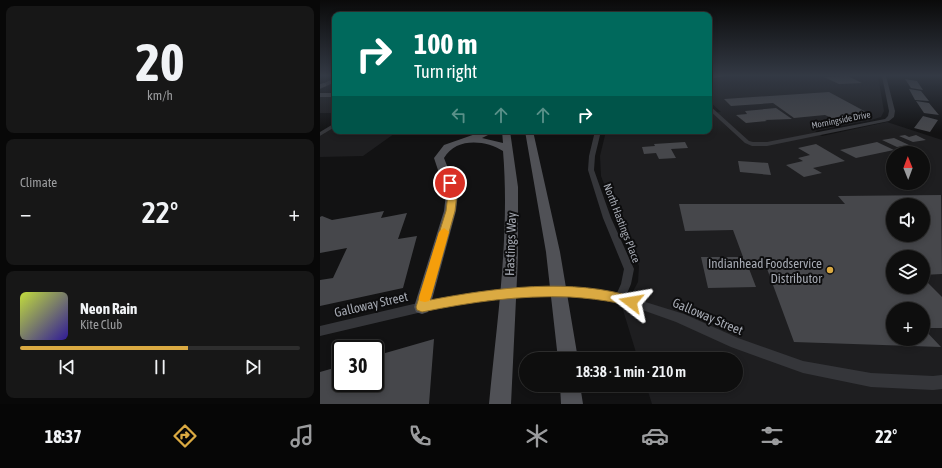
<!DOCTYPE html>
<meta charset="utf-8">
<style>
:root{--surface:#0e0e0e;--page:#171717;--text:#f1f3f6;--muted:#9b9c9e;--line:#2e2e2e;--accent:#dbaa42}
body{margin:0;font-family:"Asap Condensed",sans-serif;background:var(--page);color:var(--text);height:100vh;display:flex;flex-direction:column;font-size:15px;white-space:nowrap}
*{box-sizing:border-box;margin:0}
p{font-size:13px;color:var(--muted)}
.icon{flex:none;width:22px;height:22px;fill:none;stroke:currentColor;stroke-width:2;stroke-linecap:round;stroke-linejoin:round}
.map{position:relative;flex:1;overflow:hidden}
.panel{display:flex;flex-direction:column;gap:6px;padding:6px;background:#080808;width:320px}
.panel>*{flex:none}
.top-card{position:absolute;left:12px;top:12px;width:380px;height:122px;border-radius:8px;box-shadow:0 2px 6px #0003,0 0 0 1px var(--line);background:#00695c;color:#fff;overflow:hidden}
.needle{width:26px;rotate:359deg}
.buttons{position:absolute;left:566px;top:146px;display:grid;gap:8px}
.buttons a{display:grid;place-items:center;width:44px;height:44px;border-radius:50%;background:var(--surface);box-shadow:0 2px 6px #0003,0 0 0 1px var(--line);font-size:20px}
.speed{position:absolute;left:12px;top:340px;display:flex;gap:8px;font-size:20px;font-weight:700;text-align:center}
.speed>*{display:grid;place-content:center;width:52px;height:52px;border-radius:50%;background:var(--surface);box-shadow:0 2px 6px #0003,0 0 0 1px var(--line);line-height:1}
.speed .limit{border:2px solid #111;border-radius:6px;background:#fff;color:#111}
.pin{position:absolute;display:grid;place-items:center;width:34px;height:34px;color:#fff;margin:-17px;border:2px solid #fff;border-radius:50%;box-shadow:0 1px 4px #0007}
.me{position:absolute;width:44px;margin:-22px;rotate:284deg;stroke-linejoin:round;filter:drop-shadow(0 0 3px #0008)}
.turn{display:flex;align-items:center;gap:14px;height:84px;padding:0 16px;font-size:18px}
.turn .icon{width:52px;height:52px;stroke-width:2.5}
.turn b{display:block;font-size:28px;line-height:34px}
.lanes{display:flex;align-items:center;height:38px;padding:0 16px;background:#0003;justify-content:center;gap:20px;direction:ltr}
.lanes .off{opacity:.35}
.big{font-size:30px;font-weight:600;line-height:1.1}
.panel .card{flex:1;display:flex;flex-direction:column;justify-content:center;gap:6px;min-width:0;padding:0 14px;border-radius:8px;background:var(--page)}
.panel .dial{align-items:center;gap:0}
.dial b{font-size:52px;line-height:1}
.song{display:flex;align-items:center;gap:12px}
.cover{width:48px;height:48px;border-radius:6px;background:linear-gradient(135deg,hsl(70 70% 55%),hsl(250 70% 35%))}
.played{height:4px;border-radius:2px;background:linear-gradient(90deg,var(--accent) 60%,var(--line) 60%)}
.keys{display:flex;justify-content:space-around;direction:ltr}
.heat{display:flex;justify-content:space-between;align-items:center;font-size:22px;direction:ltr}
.trip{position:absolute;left:199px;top:352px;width:224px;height:40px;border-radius:20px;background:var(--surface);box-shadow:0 2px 6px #0003,0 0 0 1px var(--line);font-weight:600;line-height:40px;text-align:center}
.tabs{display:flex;height:64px;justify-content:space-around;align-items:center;background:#060606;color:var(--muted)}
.tabs .icon{width:28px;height:28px}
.tabs .active{color:var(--accent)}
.tabs b{font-size:18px;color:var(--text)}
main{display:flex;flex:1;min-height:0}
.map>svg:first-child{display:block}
</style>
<main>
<section class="panel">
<div class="card dial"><b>20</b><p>km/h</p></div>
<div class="card"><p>Climate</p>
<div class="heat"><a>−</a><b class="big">22°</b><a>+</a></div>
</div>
<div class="card">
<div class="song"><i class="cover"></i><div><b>Neon Rain</b><p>Kite Club</p></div></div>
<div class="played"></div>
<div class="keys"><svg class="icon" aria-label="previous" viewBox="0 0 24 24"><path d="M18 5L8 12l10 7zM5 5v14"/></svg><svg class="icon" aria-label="pause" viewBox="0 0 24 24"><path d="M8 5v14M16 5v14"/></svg><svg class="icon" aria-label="next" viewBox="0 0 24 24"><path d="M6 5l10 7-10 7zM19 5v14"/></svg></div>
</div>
</section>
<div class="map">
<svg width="622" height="404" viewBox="0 0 622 404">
<rect width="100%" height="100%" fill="#121213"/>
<path fill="#1e1e20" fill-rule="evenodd" d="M424,76h134l6,35 -3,6 -10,3 -56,11 7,5 65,-14 55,18v264h-290l-6,-19h90v-26h-98l-15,-49 15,-28 1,-16 -30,-69 -8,-21 -1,-20 6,-25h103v-20l3,2 9,-1 -12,-11v-22zM573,153h30v30h-30zM573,205h30v30h-30zM573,257h30v30h-30zM573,309h30v30h-30z
M0,97h15v16h-15z
M15,127v4h63l-35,25 -43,1v-21z"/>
<path fill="#46474b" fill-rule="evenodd" d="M528,76l14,7 -23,1 -15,-7z
M585,79l12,2 6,9 -12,-2z
M589,89l12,2 8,10 -14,-1z
M509,92l39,21v2l-34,4 -9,-4 -31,3 -21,-15 -42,3 -7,-7z
M596,101l13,2 10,12 -15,-2z
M456,108l16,11 -27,1 2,1 -21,2 -10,-8 11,-1 -2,-3z
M603,116l15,4 -8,12 -16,-4z
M585,135l4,2 7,-2 10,5 -13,2 -14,-6z
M574,138l15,7 -12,2 -15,-7z
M365,142l3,6 -17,1 5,9 -17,1 -3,-6 -12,1 -2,-7 13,-1 -1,-2z
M557,142l17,8 -38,8 -16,-8z
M496,144l29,17 -32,7 9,5 -18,4 -18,-12 17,-4 -5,-3 12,-3 -12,-7z
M418,161l30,2 3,12 -31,-3z
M621,195l1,79 -19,1v-18h-30v30h30v-9l19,19v31h-19l18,19 -147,-5 -28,-76h-18l8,21 -48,1 -7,-31h42l-10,-27 -48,1 -6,-27h166l-7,-8zM573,205h30v30h-30zM573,309h30v30h-30z
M64,211l-3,7 26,-5 -9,26 19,-3 -14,52 -83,18v-26l13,-2 14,-30 -27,5v-36l2,-1 10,4z
M114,339l-5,65h-109v-32l21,-6v17h34v-27z"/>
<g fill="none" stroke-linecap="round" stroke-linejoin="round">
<path fill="#35363a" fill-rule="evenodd" d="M562,76h4l9,35 -1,6 -5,4 -122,25h-15l-7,-3 -36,-33v-5l40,36 4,1h14l118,-23 3,-3 1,-5z
M15,123v4l-15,9v-4z
M275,131h6l-6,25 -1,14 17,48 23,51 -3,15 -5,12 58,18 54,24 65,23 68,12 62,3 9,-1v14l-9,1 -62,-3 -68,-14 -72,-26 -55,-25 -56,-20 -49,-6h-41l-53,4 -55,12 -102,24v-10l102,-24 55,-10 53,-4h41l46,5 4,-9 3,-15 -21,-51 -15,-48 1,-14z"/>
<path fill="#35363a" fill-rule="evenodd" d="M15,78v4l-15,7v-4z"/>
<path fill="#424347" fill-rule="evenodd" d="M389,76h16l-16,3z
M4,83l2,1v2l-6,2v-4z
M0,93h15v4h-15z"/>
<path fill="#505156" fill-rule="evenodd" d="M164,131h12l-14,7 21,5 -1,-12h8l8,56v70l-7,147h-22c8,-84 21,-169 14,-253 -17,-11 -47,-14 -59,7l14,36 -2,17 -26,96 -2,5 -6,2 -6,-2 -2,-5 30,-96 2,-17 -12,-36 10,-13z
M205,131h8l27,121 18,107h-20l-12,-107z
M240,385h20l3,19h-22z"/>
</g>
<linearGradient id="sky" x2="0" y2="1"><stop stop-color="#0a0a0a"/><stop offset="0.57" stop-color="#333944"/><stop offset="1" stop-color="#333944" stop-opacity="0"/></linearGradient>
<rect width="622" height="133" fill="url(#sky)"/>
<path fill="#dbaa42" stroke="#8e6e2b" d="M130,180l4,3 3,11 -2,17 -25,89c63,-12 144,-23 206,-2l2,4 -2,4c-7,2 -11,-2 -18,-3 -15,-3 -32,-5 -48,-6 -50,-2 -99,5 -148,15l-5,-2 -1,-3 30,-96 2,-17 -3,-11z"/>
<path fill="#f59e0b" d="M124,228l5,4 -18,65 -2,4 -4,1 -5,-1 -1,-4 20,-65z"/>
<circle fill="#dbaa42" stroke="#0d0d0e" stroke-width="1.5" cx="510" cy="270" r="4"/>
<g text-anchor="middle" stroke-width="4" stroke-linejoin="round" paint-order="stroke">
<g font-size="9" fill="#a5a9b2" stroke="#0d0d0e">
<text transform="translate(521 120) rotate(-11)" y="3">Morningside Drive</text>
</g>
<g font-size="11" fill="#a5a9b2" stroke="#0d0d0e">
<text transform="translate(302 223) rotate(69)" y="4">North Hastings Place</text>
</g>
<g font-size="13" fill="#a5a9b2" stroke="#0d0d0e">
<text transform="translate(190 244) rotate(-88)" y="5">Hastings Way</text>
<text transform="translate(51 304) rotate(-13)" y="5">Galloway Street</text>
<text transform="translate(388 316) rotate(23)" y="5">Galloway Street</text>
</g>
<g font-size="13" fill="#a5a9b2" stroke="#0d0d0e" text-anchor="end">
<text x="502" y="268">Indianhead Foodservice<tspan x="502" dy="15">Distributor</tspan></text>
</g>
</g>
</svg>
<div class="buttons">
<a><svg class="needle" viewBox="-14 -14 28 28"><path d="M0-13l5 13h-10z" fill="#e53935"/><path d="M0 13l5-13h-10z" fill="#9b9c9e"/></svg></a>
<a><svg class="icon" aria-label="sound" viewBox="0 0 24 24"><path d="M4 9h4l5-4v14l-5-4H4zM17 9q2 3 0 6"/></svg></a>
<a><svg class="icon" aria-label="layers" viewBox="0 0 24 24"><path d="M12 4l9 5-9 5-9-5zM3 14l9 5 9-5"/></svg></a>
<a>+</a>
</div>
<div class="speed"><div class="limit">30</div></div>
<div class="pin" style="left:130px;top:183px;background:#d93025"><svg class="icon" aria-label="arrive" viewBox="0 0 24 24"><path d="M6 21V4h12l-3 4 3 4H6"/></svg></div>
<svg class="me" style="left:311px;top:302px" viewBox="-20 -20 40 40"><path d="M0-17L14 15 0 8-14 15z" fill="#dbaa42" stroke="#fff" stroke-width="4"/></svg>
<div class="trip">18:38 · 1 min · 210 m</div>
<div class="top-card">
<div class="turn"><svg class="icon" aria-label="right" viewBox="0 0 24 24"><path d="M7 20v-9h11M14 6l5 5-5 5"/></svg><div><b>100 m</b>Turn right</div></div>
<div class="lanes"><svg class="icon off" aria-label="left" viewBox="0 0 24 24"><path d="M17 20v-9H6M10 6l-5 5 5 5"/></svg><svg class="icon off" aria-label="ahead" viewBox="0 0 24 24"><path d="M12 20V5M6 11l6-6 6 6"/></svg><svg class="icon off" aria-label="ahead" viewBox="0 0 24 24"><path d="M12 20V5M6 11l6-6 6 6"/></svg><svg class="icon" aria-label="right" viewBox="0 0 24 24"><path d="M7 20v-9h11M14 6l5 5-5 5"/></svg></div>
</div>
</div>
</main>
<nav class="tabs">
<b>18:37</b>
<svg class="icon active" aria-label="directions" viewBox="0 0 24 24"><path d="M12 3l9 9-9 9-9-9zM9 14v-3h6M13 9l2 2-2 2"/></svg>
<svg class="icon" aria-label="music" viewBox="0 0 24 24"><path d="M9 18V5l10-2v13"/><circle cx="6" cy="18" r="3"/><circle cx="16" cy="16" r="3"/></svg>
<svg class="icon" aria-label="phone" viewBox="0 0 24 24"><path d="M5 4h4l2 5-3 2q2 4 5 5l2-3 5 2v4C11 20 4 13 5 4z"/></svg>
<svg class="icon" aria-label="climate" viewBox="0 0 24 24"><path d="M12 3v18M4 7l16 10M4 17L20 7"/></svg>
<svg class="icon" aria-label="car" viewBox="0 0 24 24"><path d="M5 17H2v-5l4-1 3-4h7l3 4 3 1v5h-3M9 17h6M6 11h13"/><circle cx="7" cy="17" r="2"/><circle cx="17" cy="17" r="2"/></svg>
<svg class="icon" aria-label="filters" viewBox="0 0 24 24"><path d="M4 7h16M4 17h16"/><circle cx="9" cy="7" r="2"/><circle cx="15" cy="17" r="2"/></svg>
<b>22°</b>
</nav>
